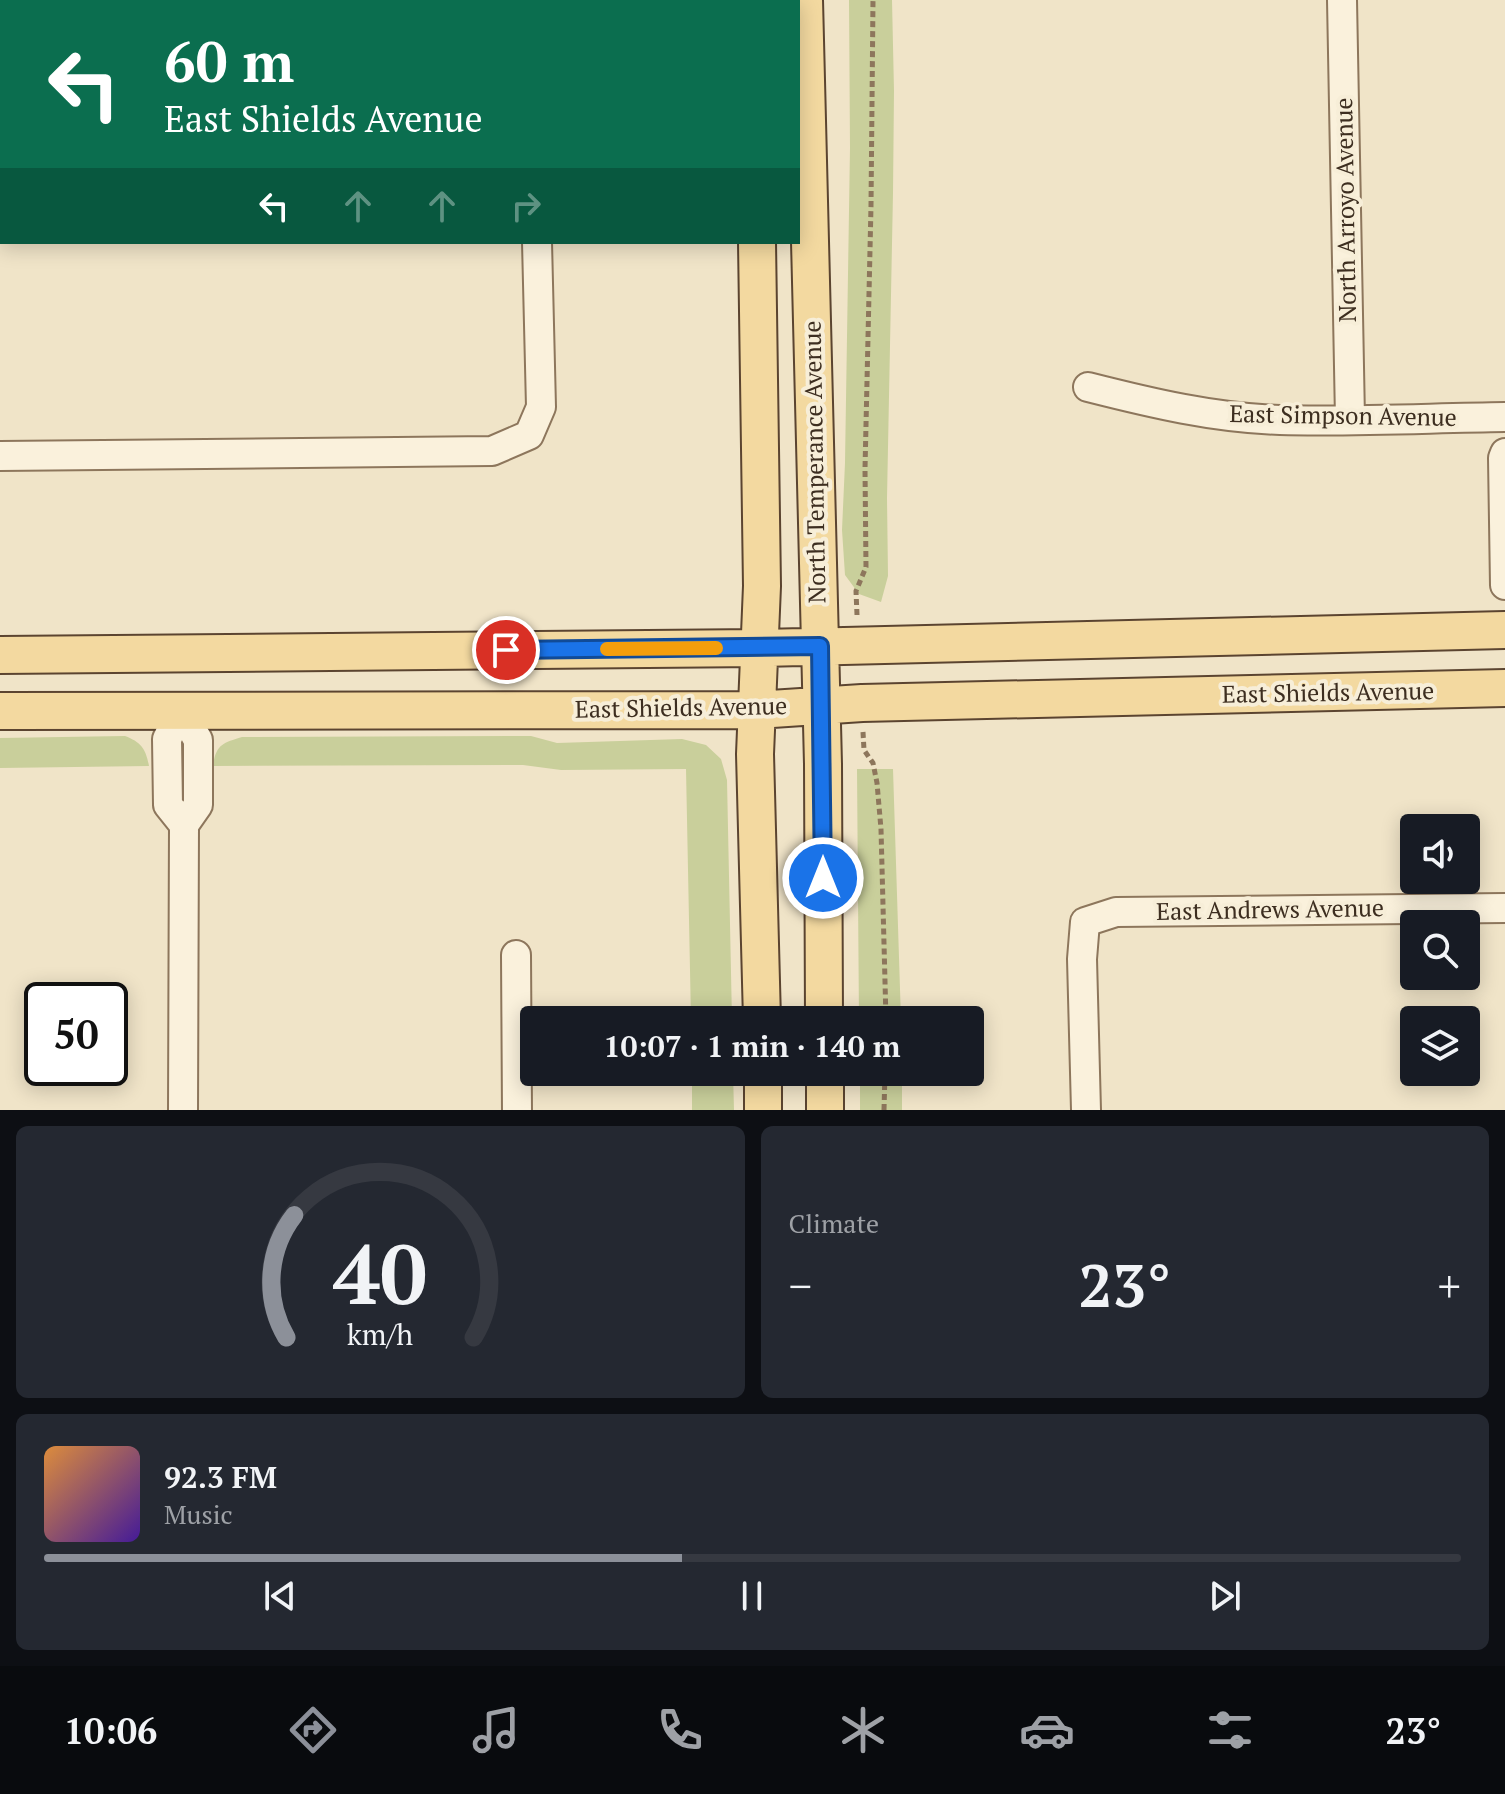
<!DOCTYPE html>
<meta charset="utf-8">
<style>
:root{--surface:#171b24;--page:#242831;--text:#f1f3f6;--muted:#9ea1a6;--line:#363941;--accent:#8c9099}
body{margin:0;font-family:"PT Serif",serif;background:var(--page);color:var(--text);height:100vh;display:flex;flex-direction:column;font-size:30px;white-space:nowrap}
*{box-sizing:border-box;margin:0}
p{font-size:26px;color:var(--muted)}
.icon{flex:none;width:44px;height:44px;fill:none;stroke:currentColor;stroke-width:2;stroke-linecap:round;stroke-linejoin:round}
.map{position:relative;height:1110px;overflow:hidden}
.details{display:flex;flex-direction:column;gap:16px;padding:16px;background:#0d0f14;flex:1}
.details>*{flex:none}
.top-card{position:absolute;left:0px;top:0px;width:800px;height:244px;box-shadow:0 4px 20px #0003;background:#0b6e4f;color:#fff;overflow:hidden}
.buttons{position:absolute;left:1400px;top:814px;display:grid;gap:16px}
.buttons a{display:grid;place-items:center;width:80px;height:80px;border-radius:8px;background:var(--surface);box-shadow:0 4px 20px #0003;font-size:40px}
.speed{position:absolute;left:24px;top:982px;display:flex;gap:16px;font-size:40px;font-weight:700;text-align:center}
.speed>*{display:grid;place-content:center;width:104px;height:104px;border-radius:50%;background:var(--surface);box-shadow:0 4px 20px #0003;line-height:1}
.speed .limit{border:4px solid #111;border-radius:12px;background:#fff;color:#111}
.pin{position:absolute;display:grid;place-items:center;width:68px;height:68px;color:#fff;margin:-34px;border:4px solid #fff;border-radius:50%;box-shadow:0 2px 8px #0007}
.me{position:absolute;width:88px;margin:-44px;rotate:0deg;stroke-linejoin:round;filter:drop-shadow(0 0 6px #0008)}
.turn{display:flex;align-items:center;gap:28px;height:168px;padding:0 32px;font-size:36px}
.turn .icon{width:104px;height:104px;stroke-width:2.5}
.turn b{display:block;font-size:56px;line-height:68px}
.lanes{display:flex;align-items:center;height:76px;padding:0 32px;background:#0003;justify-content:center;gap:40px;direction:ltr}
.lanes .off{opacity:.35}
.big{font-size:60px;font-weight:800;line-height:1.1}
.details .widget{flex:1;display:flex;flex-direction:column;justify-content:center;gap:12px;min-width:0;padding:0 28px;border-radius:12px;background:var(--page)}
.details .dial{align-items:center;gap:0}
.dial svg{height:208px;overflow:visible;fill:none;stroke:var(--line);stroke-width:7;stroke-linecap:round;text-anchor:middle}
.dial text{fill:var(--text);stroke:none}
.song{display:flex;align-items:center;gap:24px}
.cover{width:96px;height:96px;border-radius:12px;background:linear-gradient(135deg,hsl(30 70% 55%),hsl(260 70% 35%))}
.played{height:8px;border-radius:4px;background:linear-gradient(90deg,var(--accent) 45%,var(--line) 45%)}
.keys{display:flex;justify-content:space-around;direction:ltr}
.heat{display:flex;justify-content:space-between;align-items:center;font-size:44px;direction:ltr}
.details .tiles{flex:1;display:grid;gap:16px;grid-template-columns:1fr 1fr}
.widget:last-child{grid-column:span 2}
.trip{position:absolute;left:520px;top:1006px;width:464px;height:80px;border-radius:8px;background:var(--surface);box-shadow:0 4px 20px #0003;font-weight:800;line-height:80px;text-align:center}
.menu{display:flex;height:128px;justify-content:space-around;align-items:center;background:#090b0e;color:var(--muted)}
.menu .icon{width:56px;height:56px}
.menu .current{color:var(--accent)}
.menu b{font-size:36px;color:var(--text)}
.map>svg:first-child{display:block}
</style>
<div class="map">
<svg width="1505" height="1110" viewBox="0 0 1505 1110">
<rect width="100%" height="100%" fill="#f0e4c8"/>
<path fill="#c9cf9b" d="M849,0h43l2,91 -1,102 -6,305 1,78 -7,26 -22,-8 -14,-19 -3,-45 3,-67 5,-315z
M125,736c16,6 21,13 24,30l-149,2v-30z
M531,736l26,7 125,-4 24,6 15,14 6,21 5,240h-41l-5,-251 -125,1 -38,-5 -310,1c3,-22 10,-23 29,-29z
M857,769h36l8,251h-42z
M692,1072h41l1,38h-42z
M860,1072h42v38h-42z"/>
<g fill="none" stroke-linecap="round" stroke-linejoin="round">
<g stroke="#8d765c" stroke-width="32">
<path id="minor" d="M531,0v2
M1342,0l8,419
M0,190h2
M1088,387c63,16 126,31 192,33 75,2 150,-2 225,-3
M1505,453l-2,5 2,127
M0,456l492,-5 37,-16 12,-28 -4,-165
M181,710l17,30v65l-14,20 -1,285
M181,710l-14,29 1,66 16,20
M516,955l1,155
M1086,1110l-4,-151 3,-37 31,-10 389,-4"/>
</g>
<g stroke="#5b4430" stroke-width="40">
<path id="major" d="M804,0l19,764 1,256
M756,2v-2
M757,242l5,344 -7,168 7,266
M0,655l759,-7 746,-18
M0,711l756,-1 106,-7 643,-15
M763,1072v38
M825,1072v38"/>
</g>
<path stroke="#8d765c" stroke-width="5" stroke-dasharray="6 4" stroke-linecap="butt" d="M857,615l-1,-24 10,-24 -1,-98 6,-263 2,-206
M863,732l1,18 9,13 4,20 4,46 5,191
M884,1110l1,-38"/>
<use href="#minor" stroke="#faf1dc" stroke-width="28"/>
<use href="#major" stroke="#f3d9a0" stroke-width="36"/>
</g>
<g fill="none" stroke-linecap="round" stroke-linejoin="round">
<g stroke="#114b97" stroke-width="20">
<path id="route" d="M506,650l314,-4 3,232"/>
</g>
<use href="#route" stroke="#1a73e8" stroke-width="14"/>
<path stroke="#f59e0b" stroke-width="14" d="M607,649l109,-1"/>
</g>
<g text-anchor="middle" stroke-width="8" stroke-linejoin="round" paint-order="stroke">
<g font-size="24" fill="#3d2e20" stroke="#f7eed8">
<text transform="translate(1346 210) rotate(-91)" y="8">North Arroyo Avenue</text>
<text transform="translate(1343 416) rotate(1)" y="8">East Simpson Avenue</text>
<text transform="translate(815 462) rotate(-91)" y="8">North Temperance Avenue</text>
<text transform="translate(1328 693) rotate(-1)" y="8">East Shields Avenue</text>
<text transform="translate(681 708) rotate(-1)" y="8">East Shields Avenue</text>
<text transform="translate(1270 910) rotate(-1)" y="8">East Andrews Avenue</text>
</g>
</g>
</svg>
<div class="buttons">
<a><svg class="icon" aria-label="sound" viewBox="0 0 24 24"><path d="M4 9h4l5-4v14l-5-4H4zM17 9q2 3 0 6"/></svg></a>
<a><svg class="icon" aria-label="search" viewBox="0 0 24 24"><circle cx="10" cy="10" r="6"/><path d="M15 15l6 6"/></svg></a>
<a><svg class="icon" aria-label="layers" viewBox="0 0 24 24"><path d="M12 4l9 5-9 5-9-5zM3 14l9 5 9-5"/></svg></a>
</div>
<div class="speed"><div class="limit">50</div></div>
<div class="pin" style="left:506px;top:650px;background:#d93025"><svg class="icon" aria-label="arrive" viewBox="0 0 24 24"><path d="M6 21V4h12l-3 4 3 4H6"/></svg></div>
<svg class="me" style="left:823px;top:878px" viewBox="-20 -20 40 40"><circle r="17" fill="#1a73e8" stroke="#fff" stroke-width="3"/><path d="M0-11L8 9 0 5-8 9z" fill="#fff"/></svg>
<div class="trip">10:07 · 1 min · 140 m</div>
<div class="top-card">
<div class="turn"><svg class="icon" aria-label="left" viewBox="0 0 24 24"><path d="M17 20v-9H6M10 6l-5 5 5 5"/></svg><div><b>60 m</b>East Shields Avenue</div></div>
<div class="lanes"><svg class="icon" aria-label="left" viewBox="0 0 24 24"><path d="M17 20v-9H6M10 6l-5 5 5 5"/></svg><svg class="icon off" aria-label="ahead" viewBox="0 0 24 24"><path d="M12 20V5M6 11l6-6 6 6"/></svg><svg class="icon off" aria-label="ahead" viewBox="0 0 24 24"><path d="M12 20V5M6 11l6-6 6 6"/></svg><svg class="icon off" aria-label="right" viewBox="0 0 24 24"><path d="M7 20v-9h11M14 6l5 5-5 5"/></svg></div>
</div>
</div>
<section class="details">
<div class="tiles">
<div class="widget dial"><svg viewBox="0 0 100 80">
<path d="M14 69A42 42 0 1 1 86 69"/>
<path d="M14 69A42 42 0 0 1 17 22" stroke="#8c9099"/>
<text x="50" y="56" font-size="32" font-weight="700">40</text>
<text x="50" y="72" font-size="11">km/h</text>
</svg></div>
<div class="widget"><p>Climate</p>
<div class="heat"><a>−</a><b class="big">23°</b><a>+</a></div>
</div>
<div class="widget">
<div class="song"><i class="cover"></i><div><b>92.3 FM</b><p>Music</p></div></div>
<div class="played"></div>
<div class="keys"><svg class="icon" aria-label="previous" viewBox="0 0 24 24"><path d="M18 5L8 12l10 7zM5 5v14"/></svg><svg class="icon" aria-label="pause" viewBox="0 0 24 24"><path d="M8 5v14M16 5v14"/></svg><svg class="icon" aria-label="next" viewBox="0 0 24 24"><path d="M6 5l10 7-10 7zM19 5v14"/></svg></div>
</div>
</div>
</section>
<nav class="menu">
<b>10:06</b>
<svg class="icon current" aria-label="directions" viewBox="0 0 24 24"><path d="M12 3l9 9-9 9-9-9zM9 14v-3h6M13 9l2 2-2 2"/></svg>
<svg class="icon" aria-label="music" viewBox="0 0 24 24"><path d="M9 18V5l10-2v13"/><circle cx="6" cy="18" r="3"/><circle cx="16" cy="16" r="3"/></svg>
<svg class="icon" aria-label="phone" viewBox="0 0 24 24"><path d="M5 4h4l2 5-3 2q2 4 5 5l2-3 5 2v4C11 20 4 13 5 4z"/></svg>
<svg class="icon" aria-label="climate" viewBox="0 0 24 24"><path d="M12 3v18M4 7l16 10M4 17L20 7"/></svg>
<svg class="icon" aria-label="car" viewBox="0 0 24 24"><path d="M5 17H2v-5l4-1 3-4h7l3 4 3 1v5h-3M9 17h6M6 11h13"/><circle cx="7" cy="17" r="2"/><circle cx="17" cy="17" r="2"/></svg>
<svg class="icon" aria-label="filters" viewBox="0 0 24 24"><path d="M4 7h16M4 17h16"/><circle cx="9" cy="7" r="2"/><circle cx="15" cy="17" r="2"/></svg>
<b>23°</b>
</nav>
